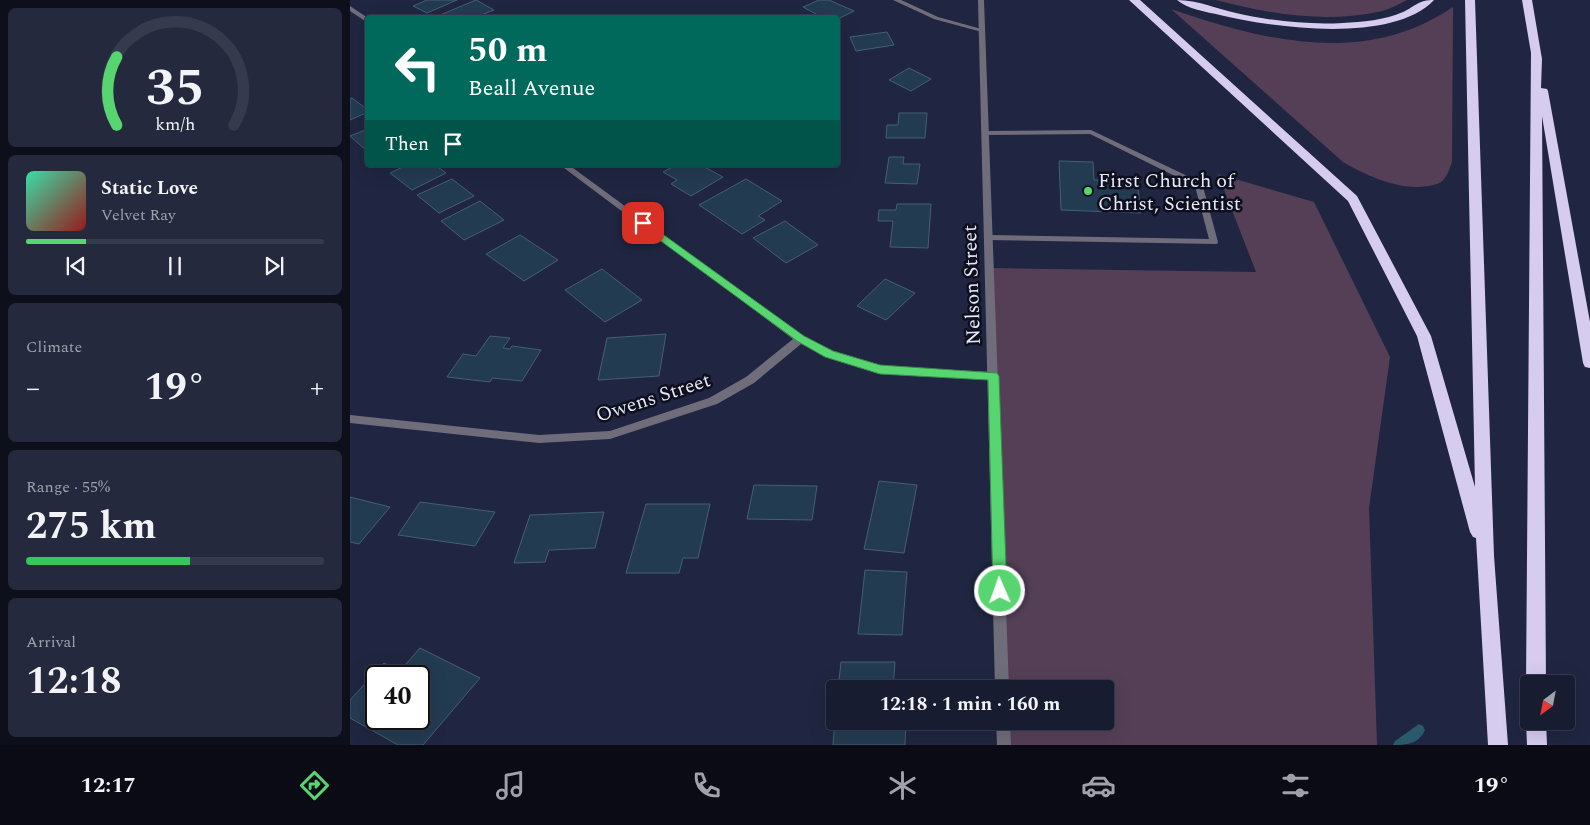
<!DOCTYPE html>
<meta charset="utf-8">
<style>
:root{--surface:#181c31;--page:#25293d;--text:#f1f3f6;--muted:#9fa1ab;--line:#363a4d;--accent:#57d570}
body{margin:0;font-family:Spectral,serif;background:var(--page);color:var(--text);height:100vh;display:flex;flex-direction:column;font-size:19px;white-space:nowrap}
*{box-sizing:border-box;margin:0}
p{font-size:16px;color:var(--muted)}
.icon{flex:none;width:28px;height:28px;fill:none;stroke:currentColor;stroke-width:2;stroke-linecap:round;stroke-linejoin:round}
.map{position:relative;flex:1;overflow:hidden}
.panel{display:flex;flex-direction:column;gap:8px;padding:8px;background:#0d0f1b;width:350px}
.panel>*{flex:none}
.hud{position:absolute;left:15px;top:15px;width:475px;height:152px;border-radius:5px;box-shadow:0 5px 20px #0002,0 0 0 1px var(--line);background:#00695c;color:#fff;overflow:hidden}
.needle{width:32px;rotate:212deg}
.tools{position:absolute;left:1170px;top:675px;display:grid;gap:10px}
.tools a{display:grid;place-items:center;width:55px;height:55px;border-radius:5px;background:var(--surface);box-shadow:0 5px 20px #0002,0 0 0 1px var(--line);font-size:25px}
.speed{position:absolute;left:15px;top:665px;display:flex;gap:10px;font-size:25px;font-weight:700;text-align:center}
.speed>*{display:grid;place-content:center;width:65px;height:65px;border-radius:50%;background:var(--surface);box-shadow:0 5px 20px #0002,0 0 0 1px var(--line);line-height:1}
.speed .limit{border:2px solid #111;border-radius:8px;background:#fff;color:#111}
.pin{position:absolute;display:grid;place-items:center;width:42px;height:42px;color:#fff;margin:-21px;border-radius:10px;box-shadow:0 2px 8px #0006}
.me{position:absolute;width:55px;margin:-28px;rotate:358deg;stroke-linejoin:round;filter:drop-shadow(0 0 4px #0008)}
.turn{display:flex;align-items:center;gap:18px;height:105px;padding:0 20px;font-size:22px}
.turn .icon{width:65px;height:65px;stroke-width:2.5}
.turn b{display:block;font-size:35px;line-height:42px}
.then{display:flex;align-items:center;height:48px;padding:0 20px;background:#0003;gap:10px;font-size:19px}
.big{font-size:38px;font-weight:700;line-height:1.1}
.panel .tile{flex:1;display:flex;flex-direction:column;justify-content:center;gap:8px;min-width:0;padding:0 18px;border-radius:8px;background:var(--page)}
.panel .dial{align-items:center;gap:0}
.dial svg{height:130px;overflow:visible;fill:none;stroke:var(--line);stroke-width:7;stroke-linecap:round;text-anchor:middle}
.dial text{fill:var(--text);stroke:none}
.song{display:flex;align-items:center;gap:15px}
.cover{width:60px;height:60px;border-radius:8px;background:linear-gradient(135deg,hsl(160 70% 55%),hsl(0 70% 35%))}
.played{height:5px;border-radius:2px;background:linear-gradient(90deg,var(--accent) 20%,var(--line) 20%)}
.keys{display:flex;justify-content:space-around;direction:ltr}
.heat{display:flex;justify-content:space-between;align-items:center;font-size:28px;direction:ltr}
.charge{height:8px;border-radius:4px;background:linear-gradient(90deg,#34c759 55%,var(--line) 0)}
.trip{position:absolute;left:476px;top:680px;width:288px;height:50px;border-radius:5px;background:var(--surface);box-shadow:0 5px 20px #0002,0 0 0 1px var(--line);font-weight:700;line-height:50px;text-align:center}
.dock{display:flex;height:80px;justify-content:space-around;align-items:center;background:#0a0b14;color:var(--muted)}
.dock .icon{width:35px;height:35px}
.dock .on{color:var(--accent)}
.dock b{font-size:22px;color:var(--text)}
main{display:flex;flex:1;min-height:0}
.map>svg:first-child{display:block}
</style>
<main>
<section class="panel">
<div class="tile dial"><svg viewBox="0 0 100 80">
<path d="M14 69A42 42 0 1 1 86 69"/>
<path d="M14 69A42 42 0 0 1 14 27" stroke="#57d570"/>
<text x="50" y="56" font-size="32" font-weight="700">35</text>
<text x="50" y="72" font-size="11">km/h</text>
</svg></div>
<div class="tile">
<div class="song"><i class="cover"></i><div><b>Static Love</b><p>Velvet Ray</p></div></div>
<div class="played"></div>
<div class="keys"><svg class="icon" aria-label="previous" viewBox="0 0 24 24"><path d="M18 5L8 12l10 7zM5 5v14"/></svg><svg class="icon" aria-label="pause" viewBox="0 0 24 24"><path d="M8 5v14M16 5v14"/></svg><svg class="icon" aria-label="next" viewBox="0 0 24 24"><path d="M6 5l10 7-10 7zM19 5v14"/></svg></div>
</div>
<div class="tile"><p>Climate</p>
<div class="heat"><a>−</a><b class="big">19°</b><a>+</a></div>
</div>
<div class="tile"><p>Range · 55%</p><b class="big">275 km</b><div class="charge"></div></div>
<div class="tile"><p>Arrival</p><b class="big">12:18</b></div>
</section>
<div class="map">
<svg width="1240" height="745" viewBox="0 0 1240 745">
<rect width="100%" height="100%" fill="#202641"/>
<path fill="#553f57" d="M866,0h191c-8,4 -17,9 -25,11 -56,13 -112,3 -166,-11z
M1103,7l-1,155c-3,8 -6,19 -15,22 -31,10 -68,-7 -94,-22l-172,-153c93,32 194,58 282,-2z
M868,174l96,28 76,155 -21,151 8,237h-373l-1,-24h102v-32h-103l-11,-421 265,4z"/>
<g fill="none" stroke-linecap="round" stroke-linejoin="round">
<path fill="#285a6b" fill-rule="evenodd" d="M1069,724l4,2 2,4c-6,14 -19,15 -32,15l2,-4z"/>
</g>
<path fill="#233b51" stroke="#455e76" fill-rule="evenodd" d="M77,0h30l-30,13 -14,-7z
M126,0l18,10 -20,8h-41z
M469,0h10l25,11 -16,8v-1h-29l7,-4 -13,-7z
M537,32l7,13 -38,6 -6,-14z
M559,68l22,11 -20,12 -22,-11z
M2,98l16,12v2l-18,8v-21z
M549,113h28l-2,25h-39l1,-13h11z
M18,129v23l-18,-16z
M539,157h15l-1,7h17l-3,20 -32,-1z
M709,161l34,1 1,18 43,1 4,32 -80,-3z
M57,165h28l11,8 -34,17 -22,-17z
M326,165h25l22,12 -32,19 -20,-12 6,-4 -14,-8z
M102,179l22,17 -35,17 -22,-18z
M396,179l36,22 -24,15 7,4 -23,14 -43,-29z
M130,201l24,19 -40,20 -23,-19z
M547,204h34l-3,44 -38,-1 3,-26h-15l1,-11h17z
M435,221l33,24 -32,18 -33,-25z
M170,235l38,25 -34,21 -38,-27z
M252,269l40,31 -37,22 -40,-32z
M535,279l30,14 -29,27 -29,-14z
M316,334l-7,42 -61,4 9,-42z
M140,336l20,2 -7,10 7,1 2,-3 29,4 -19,31 -30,-3 -2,4 -43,-5 16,-23 13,2z
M529,481l38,4 -13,68 -40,-4z
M404,485l63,1 -5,34 -65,-1z
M0,497l40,10 -31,37 -9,-2z
M70,502l75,10 -20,34 -77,-11z
M296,504h64l-12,54h-15l-4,15h-53z
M254,512l-9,36 -46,2 -4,12 -31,1 16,-48z
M515,570l42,2 -5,63 -44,-1z
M70,648l60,30 -57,67h-25l-48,-27v-18l34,-37 16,8zM26,676h43v43h-43z
M491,662h54l-2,27h-55z
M485,721h71l-1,24h-72z"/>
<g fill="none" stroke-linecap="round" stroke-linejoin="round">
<path fill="#706d7b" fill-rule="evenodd" d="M741,130l111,53 16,59 -1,2 -231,-4 -1,-2 4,-3 220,4 -14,-53 -105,-52 -104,1 -4,-2 4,-2z"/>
<path fill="#706d7b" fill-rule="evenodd" d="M543,0h8l37,17 47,13 -3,2 -48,-13z
M0,6l18,12v5l-18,-12z
M210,165h9l234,172 29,15 47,14 114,6 5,4 -5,4 -114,-6 -53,-18 -25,-12 -47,39 -37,21 -107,35 -71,4 -189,-20v-8l189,20 71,-4 99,-33 37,-21 47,-38z"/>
<path fill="#706d7b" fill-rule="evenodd" d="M628,0h6l25,689h-14z
M646,721h14l1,24h-14z"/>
<path fill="#d6ccef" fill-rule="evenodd" d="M779,0h11l217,196 74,140 44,151 -10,-487h10l19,556 14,189h-20l-12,-207 -3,-1 -3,-5 -53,-196 -69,-135z
M827,0c21,0 40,9 59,13 35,8 72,12 107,10 19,-1 42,-3 60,-11 13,-6 15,-12 31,-12 -41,44 -161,28 -214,15 -13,-3 -33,-6 -43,-15z
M1172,0h10l10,59 -1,29 6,1 1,2 42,231v46l-5,-1 -2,-4 -41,-247 4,568h-17v6l-3,-6 5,-631z
M1179,715v6h17l1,24h-20l-1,-24z"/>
</g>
<path fill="#57d570" stroke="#398a49" d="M293,220l161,116 29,15 47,14 117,8 2,3 8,215 -3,4 -4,2 -5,-2 -2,-4 -5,-211 -108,-6 -55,-17 -28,-16 -158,-116 -1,-2z"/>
<circle fill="#57d570" stroke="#0d101c" stroke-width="2" cx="738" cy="191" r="5"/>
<g text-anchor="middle" stroke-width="5" stroke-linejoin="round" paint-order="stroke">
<g font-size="20" fill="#e4e9fb" stroke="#0d101c" text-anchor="start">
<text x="748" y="187">First Church of<tspan x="748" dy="23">Christ, Scientist</tspan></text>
</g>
<g font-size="20" fill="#e4e9fb" stroke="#0d101c">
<text transform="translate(621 285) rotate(-92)" y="7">Nelson Street</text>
<text transform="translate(303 397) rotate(-18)" y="7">Owens Street</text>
</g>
</g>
</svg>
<div class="tools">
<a><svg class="needle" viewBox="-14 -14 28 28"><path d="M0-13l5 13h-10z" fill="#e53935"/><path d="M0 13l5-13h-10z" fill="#9fa1ab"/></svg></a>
</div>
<div class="speed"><div class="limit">40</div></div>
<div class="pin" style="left:293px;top:223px;background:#d93025"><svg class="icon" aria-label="arrive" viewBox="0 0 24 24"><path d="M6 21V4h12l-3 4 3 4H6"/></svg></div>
<svg class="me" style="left:650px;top:591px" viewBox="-20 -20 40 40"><circle r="17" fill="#57d570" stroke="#fff" stroke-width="3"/><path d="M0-11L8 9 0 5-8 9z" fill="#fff"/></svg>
<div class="trip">12:18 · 1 min · 160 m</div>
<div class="hud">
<div class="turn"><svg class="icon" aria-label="left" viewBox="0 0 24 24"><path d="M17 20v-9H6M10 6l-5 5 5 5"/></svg><div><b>50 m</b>Beall Avenue</div></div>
<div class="then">Then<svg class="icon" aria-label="arrive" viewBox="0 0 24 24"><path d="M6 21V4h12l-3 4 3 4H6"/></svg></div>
</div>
</div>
</main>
<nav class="dock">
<b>12:17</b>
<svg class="icon on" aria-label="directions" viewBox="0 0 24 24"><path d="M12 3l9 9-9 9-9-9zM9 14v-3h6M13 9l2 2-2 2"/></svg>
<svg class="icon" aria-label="music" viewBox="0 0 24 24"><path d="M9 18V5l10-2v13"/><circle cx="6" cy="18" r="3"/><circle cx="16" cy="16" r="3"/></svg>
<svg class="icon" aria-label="phone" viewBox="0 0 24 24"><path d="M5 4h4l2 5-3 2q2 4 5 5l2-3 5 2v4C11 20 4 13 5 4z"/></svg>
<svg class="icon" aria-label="climate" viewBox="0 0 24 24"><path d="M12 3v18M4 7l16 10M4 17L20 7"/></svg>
<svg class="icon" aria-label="car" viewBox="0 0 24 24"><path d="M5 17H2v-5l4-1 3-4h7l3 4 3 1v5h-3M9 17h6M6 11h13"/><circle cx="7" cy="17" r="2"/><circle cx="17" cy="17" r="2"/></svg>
<svg class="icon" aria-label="filters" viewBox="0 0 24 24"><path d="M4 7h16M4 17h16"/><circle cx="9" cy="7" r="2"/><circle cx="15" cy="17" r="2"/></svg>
<b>19°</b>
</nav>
